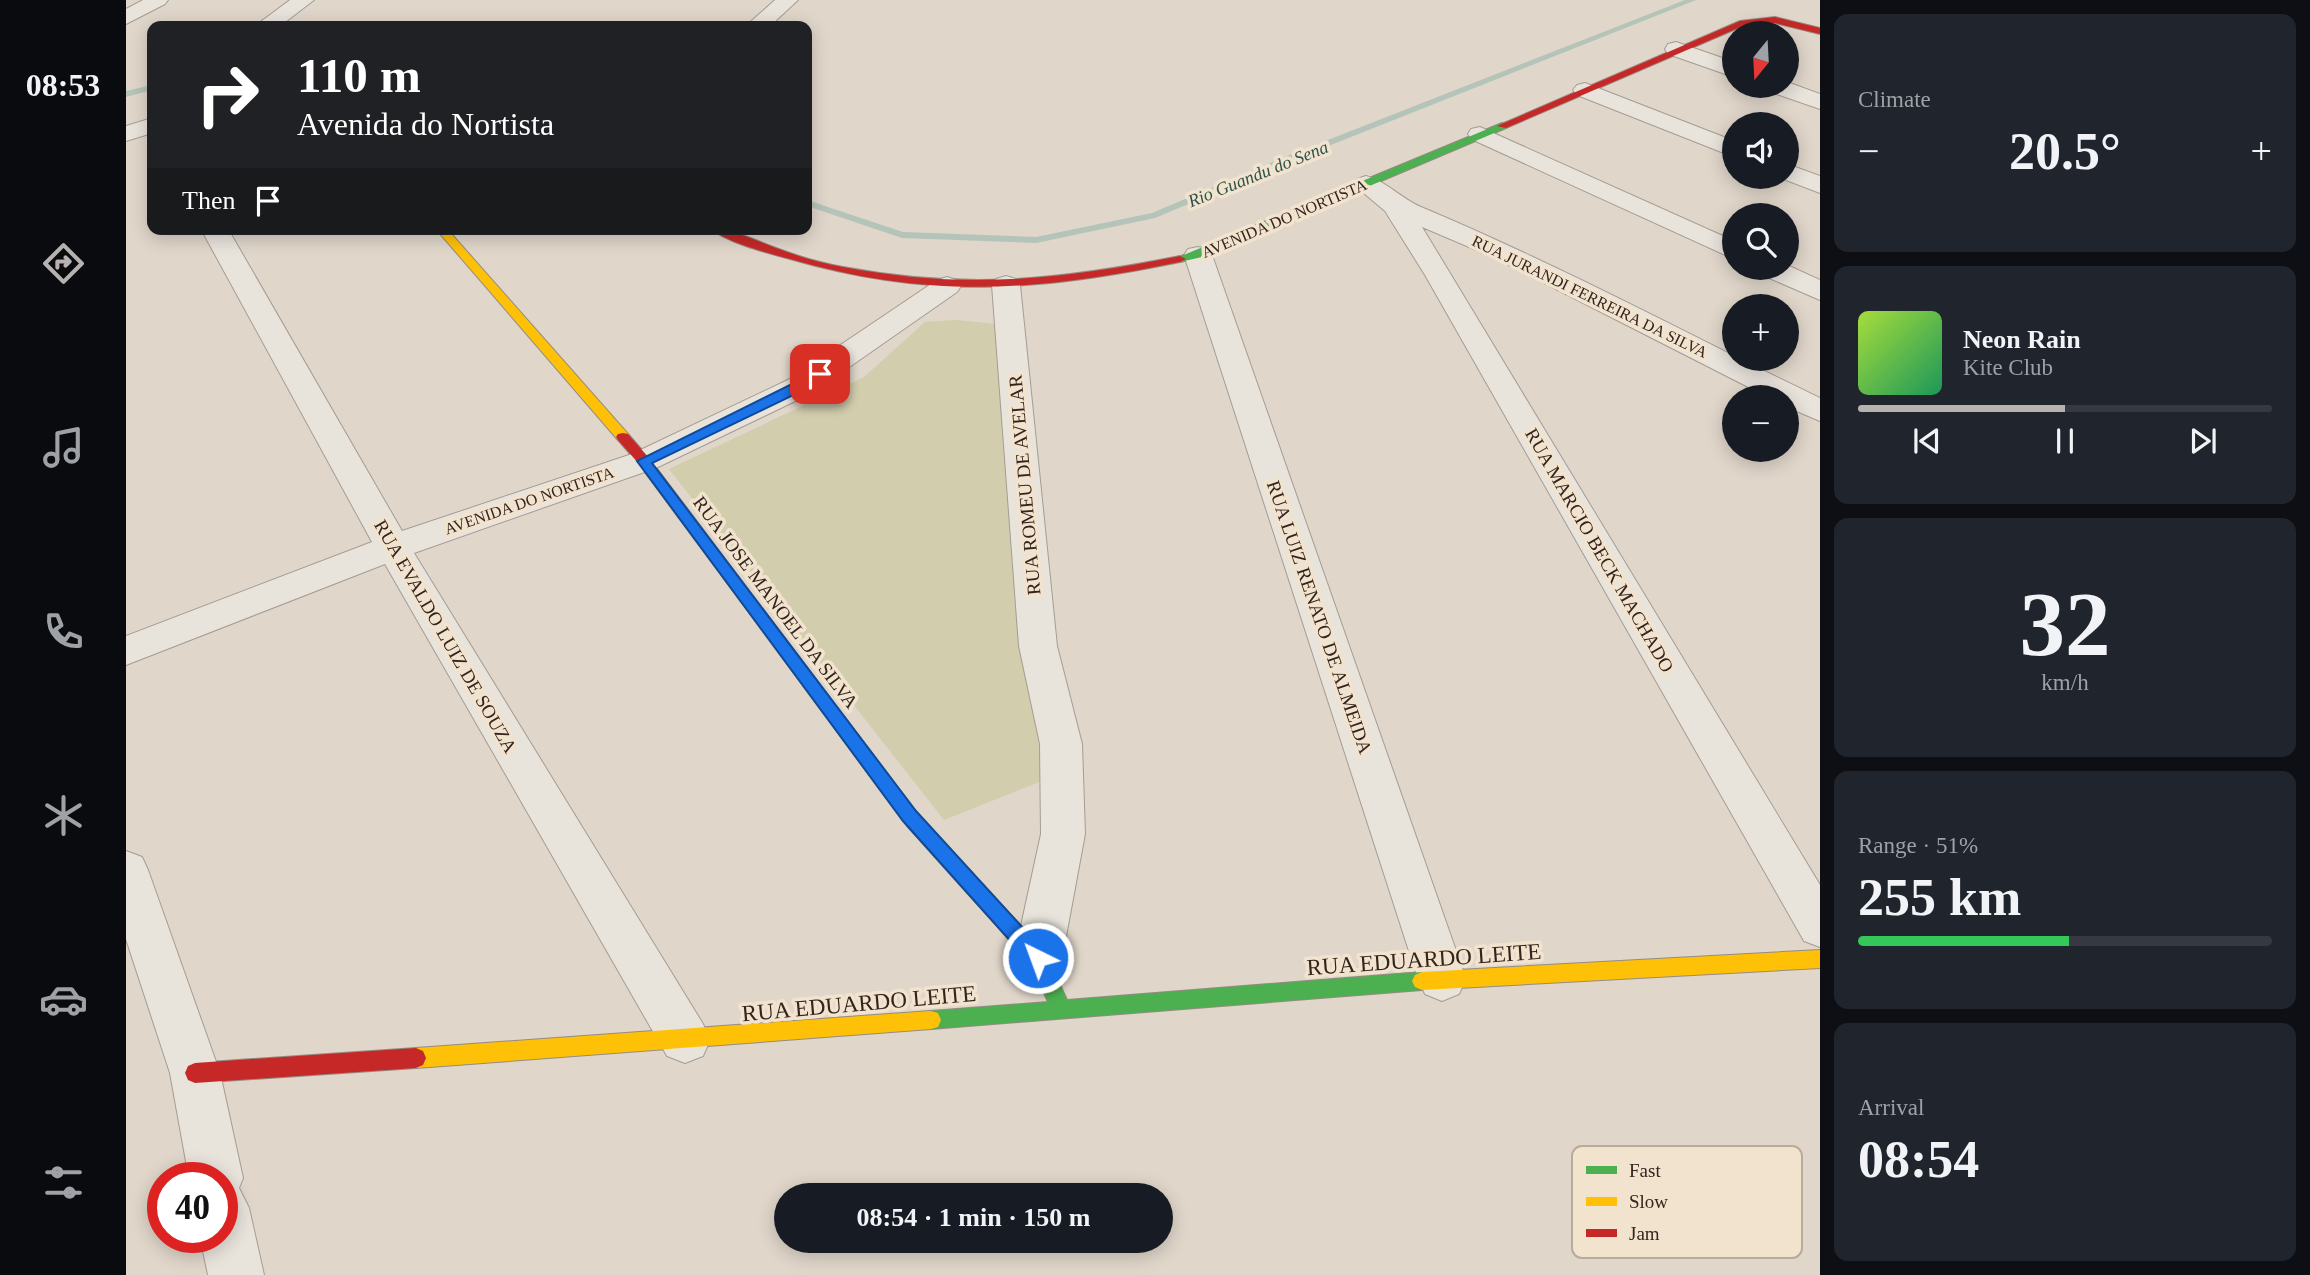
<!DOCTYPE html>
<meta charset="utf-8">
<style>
:root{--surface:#171b24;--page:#20242c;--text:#f1f3f6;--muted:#9ea1a6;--line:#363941;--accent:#b7b2b0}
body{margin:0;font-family:Georgia,serif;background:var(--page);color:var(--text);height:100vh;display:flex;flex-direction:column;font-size:26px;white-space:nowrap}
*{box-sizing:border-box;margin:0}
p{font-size:23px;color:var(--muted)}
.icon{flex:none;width:38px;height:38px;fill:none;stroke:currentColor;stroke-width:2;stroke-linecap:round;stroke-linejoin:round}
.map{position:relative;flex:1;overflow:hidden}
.drawer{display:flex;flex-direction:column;gap:14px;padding:14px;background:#0d0f14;width:490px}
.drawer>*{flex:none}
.hud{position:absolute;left:21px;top:21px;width:665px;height:214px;border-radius:14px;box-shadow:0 4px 18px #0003;background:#202124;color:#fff;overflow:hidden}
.needle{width:46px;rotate:198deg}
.tools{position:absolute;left:1596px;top:21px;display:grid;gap:14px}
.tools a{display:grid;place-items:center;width:77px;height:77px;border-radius:50%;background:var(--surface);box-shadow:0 4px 18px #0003;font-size:35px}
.speed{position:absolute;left:21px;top:1162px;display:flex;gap:14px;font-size:35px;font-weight:700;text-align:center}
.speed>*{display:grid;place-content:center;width:91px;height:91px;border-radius:50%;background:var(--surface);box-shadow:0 4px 18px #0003;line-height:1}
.speed .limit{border:10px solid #d22;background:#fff;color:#111}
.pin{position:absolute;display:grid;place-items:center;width:60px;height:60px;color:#fff;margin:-30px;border-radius:14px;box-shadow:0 4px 10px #0006}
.me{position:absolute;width:77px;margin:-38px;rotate:318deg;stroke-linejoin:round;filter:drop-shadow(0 0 5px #0008)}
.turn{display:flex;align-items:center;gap:24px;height:147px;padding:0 35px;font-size:32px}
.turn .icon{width:91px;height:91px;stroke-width:2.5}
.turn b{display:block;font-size:49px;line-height:60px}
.then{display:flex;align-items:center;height:66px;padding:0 35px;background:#0003;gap:14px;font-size:26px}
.big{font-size:52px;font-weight:700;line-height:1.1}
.drawer .widget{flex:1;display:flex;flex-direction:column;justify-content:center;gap:10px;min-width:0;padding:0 24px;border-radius:14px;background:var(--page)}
.drawer .dial{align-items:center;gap:0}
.dial b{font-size:91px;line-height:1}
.song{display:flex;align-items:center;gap:21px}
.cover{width:84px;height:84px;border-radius:10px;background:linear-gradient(135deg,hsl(80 70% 55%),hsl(150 70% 35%))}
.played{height:7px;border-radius:4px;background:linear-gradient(90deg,var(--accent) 50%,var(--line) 50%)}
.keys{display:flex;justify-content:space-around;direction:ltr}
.heat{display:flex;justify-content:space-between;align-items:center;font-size:38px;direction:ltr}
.charge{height:10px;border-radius:5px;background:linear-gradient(90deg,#34c759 51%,var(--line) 0)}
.trip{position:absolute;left:648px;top:1183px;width:399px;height:70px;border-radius:35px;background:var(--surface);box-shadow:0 4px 18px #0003;font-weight:700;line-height:70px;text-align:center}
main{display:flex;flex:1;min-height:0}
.dock{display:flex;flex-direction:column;width:126px;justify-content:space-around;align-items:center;background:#090b0e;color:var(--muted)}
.dock .icon{width:49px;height:49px}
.dock .on{color:var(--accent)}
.dock b{font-size:32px;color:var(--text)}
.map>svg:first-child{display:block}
</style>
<main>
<nav class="dock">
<b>08:53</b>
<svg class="icon on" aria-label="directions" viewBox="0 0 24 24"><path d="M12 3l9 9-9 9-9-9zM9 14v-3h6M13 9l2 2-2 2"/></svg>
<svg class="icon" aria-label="music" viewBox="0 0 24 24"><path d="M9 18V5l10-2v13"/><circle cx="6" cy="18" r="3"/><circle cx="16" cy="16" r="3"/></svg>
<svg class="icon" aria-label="phone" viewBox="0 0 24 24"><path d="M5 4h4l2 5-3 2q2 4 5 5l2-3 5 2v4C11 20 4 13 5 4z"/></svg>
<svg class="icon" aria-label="climate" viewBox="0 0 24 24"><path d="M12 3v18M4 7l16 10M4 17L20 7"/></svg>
<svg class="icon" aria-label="car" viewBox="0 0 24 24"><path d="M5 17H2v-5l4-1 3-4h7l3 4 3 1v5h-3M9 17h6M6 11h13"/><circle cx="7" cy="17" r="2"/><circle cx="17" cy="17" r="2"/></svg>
<svg class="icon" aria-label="filters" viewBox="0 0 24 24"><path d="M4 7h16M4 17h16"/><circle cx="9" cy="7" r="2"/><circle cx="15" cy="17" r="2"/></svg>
</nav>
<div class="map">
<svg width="1694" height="1275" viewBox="0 0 1694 1275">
<rect width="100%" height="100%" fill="#e0d6ca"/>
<path fill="#d2cdad" d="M830,320l41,4 45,457 -98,39 -275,-351 195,-92 61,-55z"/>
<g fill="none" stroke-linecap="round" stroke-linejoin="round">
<path fill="#b5c4b8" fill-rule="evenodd" d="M1559,0h11l-408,162 -133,56 -119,25 -134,-5 -95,-32v-6l96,32 133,5 116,-24 130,-55z
M26,85v5l-26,7v-6z"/>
<g stroke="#a59c93" stroke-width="2">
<path id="street" d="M17,0h25l-3,4 -39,20v-15z
M164,0h24l-34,26h-25z
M649,0h23l-28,26h-24z
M1550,42l58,20v15l-66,-23 -3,-5 3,-5z
M1661,82l33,12v15l-52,-18 -4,-5h23z
M1459,83l149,58v16l-157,-62 -4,-5 4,-5z
M26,118v15l-26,8v-15z
M1354,127l254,114v18l-263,-120 -3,-5 3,-5z
M1661,164l33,12v17l-42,-16h9z
M1240,176c20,5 36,23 55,31 107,45 210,97 313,149v3h6l80,39v23l-33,-14v-10h-19l-273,-139 -73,-31 398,658v62l-16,-6 -379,-666 -40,-64 -32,-27 4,-5z
M75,229h27l174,302 230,-77 158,-75 147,-99 10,-3 10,3 4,6 -4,6 -145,101 -156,75 -242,85 289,471 7,16 -7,16 -18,7 -18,-7 -282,-492 -259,101v-29l246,-94z
M1072,247l10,2 4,6 254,724 -7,15 -17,7 -17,-7 -7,-15 -234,-724 4,-6z
M1661,265l33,15v20l-60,-26 -4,-6h31z
M880,276l10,3 4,6 37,361 25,98 3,90 -23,124 -7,15 -17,6 -17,-6 -7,-15 27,-124 -1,-90 -21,-98 -27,-361 4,-6z
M0,851l16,6 6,13 72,203 23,105 -4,10 10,20 15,67h-56l-8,-38h22v-59h-33l-19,-105 -44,-134z"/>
</g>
<g stroke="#958b83" stroke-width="2">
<path id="fast" d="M1376,123l4,1v4l-304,129 -22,5 -6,-3z
M788,815l6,2 125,135 22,48 355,-28 7,3 3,6 -3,6 -7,3 -491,39 -7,-2 -3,-7 3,-7 7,-2 117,-9 -17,-38 -123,-137 -3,-5 3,-5z"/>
</g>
<g stroke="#958b83" stroke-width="2">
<path id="slow" d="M310,229h11l181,205 2,3 -2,3h-10z
M1694,950v18l-398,22 -7,-3 -3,-6 3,-6 7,-3z
M805,1011l7,2 3,7 -3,7 -7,2 -515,39 -7,-3 -3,-7 3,-7 7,-3z"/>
</g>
<g stroke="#958b83" stroke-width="2">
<path id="jam" d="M1649,17l45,11v6l-45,-11 -30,2 -239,103 -9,-2 243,-105z
M585,229c23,0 43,11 65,19 21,8 45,15 67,19 123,23 216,13 337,-11l6,3 -6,3c-142,29 -248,38 -390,-3 -22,-6 -62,-16 -79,-30z
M497,433l5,1 21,24 271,359 3,5 -3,5 -6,2 -6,-2 -269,-363 -21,-24 -2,-3 2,-3z
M290,1048l7,3 3,7 -3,7 -7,3 -221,15 -7,-3 -3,-7 3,-7 7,-3z"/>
</g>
<use href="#street" fill="#e8e3db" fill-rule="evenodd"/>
<use href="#fast" fill="#4caf50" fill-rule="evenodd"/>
<use href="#slow" fill="#ffc107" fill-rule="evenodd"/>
<use href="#jam" fill="#c62828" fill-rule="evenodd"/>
</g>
<path fill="#1a73e8" stroke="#114b97" stroke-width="2" d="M694,370l4,1v6l-18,12 -154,74 264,348 129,141 3,6 -3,6 -7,3 -7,-3 -128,-143 -266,-360z"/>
<g text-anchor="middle" stroke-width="7" stroke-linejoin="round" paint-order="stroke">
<g font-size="16" fill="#33241d" stroke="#f2e3cf">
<text transform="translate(1158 218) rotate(-23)" y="6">AVENIDA DO NORTISTA</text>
<text transform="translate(1464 296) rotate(26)" y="6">RUA JURANDI FERREIRA DA SILVA</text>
<text transform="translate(403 500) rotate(-19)" y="6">AVENIDA DO NORTISTA</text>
</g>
<g font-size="18" font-style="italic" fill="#2d5249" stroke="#f2e3cf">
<text transform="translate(1132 174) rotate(-22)" y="6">Rio Guandu do Sena</text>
</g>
<g font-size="19" fill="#33241d" stroke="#f2e3cf">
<text transform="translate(898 485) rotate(-95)" y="7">RUA ROMEU DE AVELAR</text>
<text transform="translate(1474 550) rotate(60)" y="7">RUA MARCIO BECK MACHADO</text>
<text transform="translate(650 602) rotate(53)" y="7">RUA JOSE MANOEL DA SILVA</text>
<text transform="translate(1194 617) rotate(71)" y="7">RUA LUIZ RENATO DE ALMEIDA</text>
<text transform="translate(320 636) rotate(60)" y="7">RUA EVALDO LUIZ DE SOUZA</text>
</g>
<g font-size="23" fill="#33241d" stroke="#f2e3cf">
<text transform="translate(1298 959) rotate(-4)" y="8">RUA EDUARDO LEITE</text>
<text transform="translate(733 1003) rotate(-5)" y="8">RUA EDUARDO LEITE</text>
</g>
</g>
<rect x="1446" y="1146" width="230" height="112" rx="10" fill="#f2e3cf" stroke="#b9aa9a" stroke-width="2"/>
<rect x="1460" y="1166" width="31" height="8" fill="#4caf50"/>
<rect x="1460" y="1197" width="31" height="9" fill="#ffc107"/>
<rect x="1460" y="1229" width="31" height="8" fill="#c62828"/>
<g font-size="19" fill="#33241d">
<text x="1503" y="1177">Fast</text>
<text x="1503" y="1208">Slow</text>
<text x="1503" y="1240">Jam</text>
</g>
</svg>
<div class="tools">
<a><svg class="needle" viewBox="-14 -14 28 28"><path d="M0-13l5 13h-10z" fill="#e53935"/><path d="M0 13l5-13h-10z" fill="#9ea1a6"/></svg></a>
<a><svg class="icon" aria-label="sound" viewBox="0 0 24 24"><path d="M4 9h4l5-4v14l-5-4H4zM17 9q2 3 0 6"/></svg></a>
<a><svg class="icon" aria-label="search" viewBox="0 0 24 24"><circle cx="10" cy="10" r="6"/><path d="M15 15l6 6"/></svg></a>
<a>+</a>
<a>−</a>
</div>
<div class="speed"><div class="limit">40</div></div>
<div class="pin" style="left:694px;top:374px;background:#d93025"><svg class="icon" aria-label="arrive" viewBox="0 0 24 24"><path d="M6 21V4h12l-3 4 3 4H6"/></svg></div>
<svg class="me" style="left:912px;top:958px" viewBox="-20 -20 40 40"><circle r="17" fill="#1a73e8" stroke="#fff" stroke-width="3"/><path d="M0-11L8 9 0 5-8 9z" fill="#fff"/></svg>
<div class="trip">08:54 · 1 min · 150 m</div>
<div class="hud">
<div class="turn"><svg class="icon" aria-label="right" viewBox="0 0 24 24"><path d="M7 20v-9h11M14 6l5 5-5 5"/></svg><div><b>110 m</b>Avenida do Nortista</div></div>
<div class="then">Then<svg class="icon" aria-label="arrive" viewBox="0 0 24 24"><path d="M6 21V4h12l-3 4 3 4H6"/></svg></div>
</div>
</div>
<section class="drawer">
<div class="widget"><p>Climate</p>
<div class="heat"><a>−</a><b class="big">20.5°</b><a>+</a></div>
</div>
<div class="widget">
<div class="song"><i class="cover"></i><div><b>Neon Rain</b><p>Kite Club</p></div></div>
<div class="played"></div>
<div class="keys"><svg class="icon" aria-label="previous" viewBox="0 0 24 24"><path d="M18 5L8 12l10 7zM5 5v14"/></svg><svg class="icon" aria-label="pause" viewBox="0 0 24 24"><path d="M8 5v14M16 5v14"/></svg><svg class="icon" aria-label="next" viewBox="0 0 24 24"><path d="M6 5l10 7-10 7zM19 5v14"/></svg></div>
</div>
<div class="widget dial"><b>32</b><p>km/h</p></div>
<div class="widget"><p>Range · 51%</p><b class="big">255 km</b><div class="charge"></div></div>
<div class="widget"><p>Arrival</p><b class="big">08:54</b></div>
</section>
</main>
